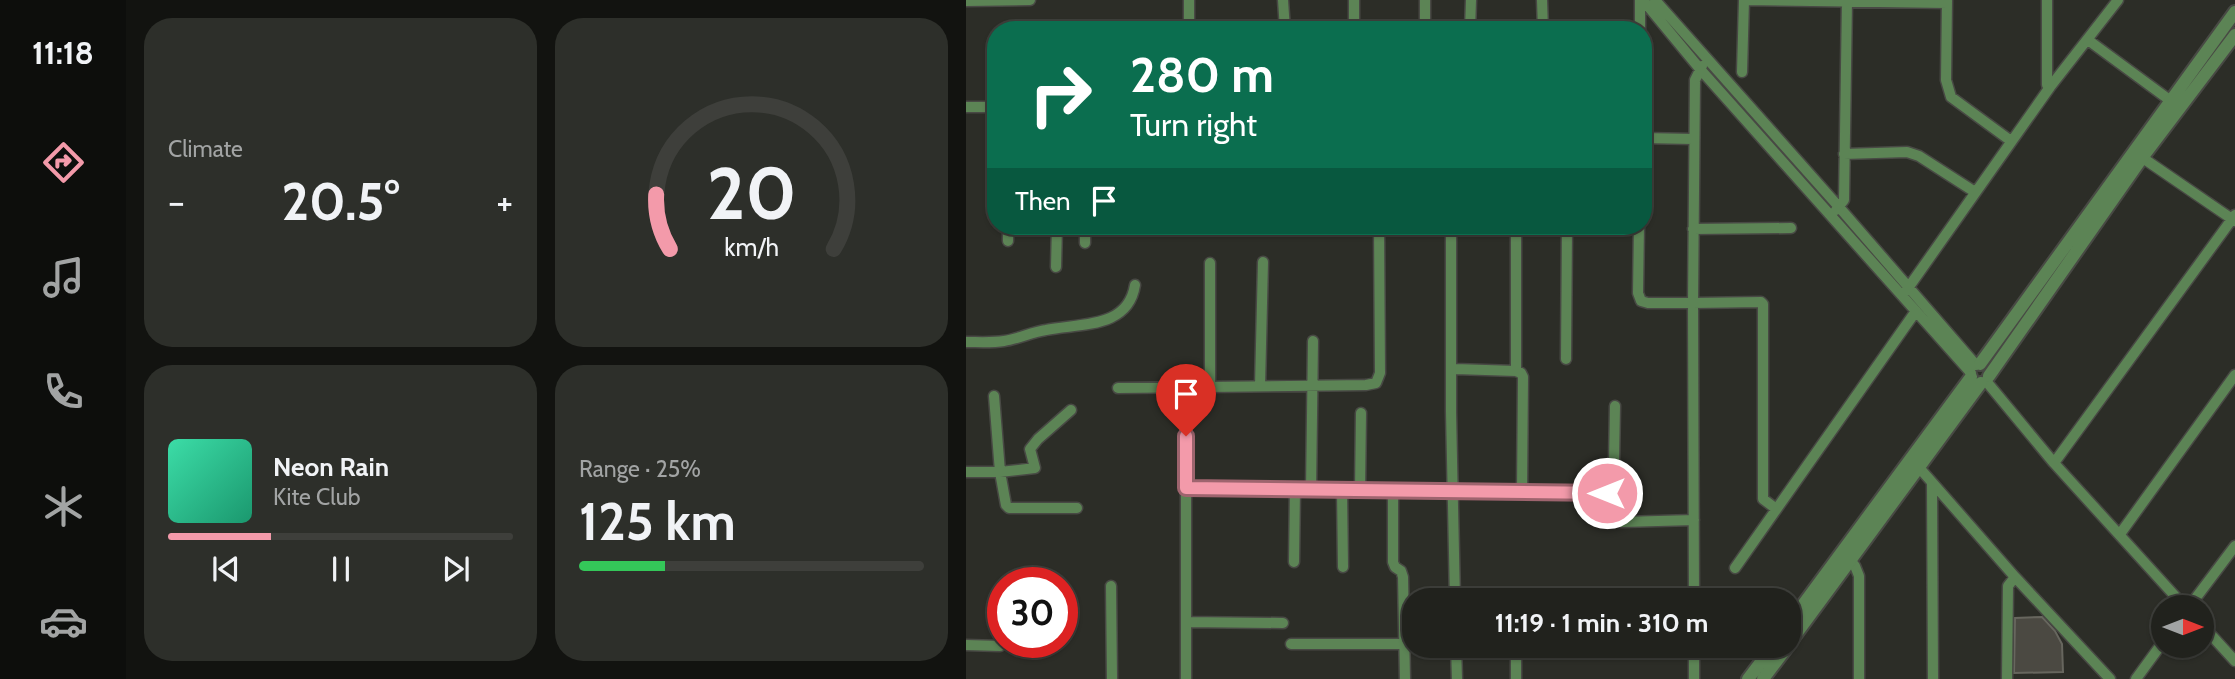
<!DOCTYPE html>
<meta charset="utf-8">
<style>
:root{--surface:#21221d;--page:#2d2f2a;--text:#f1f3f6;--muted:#a2a4a4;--line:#3e3f3b;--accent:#f39aaa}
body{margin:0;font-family:Cabin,sans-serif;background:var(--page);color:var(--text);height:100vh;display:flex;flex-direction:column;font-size:26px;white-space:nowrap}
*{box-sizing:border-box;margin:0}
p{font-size:23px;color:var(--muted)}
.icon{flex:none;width:38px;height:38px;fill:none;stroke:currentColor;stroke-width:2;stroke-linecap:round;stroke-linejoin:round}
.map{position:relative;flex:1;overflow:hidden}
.details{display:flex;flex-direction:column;gap:18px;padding:18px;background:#121310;width:840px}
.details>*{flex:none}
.guide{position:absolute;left:21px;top:21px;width:665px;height:214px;border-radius:28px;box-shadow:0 2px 5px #0004,0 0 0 2px var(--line);background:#0b6e4f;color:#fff;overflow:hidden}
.needle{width:46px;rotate:90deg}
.controls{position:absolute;left:1185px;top:595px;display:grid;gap:14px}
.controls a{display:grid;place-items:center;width:63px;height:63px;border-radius:50%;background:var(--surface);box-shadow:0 2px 5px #0004,0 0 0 2px var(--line);font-size:35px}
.speed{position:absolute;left:21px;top:567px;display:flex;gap:14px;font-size:35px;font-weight:700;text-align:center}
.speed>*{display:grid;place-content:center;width:91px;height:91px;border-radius:50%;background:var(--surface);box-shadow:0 2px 5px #0004,0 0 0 2px var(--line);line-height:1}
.speed .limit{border:10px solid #d22;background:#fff;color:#111}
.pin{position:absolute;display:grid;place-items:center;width:60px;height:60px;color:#fff;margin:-72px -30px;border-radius:50% 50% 50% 0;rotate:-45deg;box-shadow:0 0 7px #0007}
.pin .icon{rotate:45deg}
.me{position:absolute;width:77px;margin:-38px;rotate:270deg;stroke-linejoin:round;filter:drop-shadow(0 0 5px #0008)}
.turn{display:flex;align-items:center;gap:24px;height:147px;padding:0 28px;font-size:32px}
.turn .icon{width:91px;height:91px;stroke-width:2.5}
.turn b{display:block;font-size:49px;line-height:60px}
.then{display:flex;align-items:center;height:66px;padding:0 28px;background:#0003;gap:14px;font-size:26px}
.big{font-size:52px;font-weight:700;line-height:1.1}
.details .tile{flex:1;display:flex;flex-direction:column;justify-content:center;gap:10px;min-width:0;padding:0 24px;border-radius:28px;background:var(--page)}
.details .dial{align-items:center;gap:0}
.dial svg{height:182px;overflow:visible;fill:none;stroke:var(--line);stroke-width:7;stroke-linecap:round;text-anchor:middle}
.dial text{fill:var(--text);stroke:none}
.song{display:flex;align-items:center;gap:21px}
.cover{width:84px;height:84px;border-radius:10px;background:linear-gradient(135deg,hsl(160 70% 55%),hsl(160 70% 35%))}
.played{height:7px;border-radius:4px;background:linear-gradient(90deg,var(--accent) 30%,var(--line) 30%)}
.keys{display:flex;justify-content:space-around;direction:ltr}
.heat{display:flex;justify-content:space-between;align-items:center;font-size:38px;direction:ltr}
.charge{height:10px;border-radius:5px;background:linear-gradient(90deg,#34c759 25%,var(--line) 0)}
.details .tiles{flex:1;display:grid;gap:18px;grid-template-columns:repeat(2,1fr)}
.trip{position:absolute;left:436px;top:588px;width:399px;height:70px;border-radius:28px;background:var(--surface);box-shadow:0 2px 5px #0004,0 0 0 2px var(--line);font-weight:700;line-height:70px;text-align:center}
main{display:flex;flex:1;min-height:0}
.dock{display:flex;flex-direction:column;width:126px;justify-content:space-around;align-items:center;background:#0d0e0c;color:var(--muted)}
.dock .icon{width:49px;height:49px}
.dock .current{color:var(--accent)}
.dock b{font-size:32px;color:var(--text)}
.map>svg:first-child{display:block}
</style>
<main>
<nav class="dock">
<b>11:18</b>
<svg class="icon current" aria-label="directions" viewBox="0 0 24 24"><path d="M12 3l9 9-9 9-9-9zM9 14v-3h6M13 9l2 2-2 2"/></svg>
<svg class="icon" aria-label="music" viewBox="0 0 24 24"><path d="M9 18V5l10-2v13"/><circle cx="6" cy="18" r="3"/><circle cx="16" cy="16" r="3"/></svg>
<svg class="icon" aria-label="phone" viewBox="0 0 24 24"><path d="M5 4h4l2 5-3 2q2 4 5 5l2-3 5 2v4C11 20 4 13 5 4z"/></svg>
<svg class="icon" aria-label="climate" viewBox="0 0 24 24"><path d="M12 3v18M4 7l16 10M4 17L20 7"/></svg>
<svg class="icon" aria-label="car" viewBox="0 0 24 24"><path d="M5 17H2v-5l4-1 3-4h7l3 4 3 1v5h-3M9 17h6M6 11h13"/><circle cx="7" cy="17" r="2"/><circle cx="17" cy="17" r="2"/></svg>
</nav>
<section class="details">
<div class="tiles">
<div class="tile"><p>Climate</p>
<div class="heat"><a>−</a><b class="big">20.5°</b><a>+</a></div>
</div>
<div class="tile dial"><svg viewBox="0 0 100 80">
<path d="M14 69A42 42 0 1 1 86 69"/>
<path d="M14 69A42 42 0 0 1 8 45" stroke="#f39aaa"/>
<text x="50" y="56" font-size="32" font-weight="700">20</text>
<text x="50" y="72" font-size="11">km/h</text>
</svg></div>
<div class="tile">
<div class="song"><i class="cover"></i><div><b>Neon Rain</b><p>Kite Club</p></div></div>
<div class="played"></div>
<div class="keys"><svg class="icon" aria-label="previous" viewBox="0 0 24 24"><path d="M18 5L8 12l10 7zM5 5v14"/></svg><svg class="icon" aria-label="pause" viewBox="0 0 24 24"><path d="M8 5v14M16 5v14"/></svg><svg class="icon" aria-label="next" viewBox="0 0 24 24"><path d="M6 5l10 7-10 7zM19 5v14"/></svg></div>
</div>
<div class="tile"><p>Range · 25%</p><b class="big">125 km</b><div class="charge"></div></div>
</div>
</section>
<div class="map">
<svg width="1269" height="679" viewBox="0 0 1269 679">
<rect width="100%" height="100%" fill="#2c2d27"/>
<path fill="#4b4942" stroke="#67665e" stroke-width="2" d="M1076,617l13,14 7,13 1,28 -49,1 1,-55z"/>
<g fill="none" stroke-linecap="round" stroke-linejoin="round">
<g stroke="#484944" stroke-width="13">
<path id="minor" d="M317,0l2,30
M576,0l1,30
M677,0l57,69 271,304
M689,0l184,207 137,158
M778,0l203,3
M981,0l-1,80 5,17 60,44
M1081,0v85l3,2
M0,1l64,-1
M223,30v-30
M388,30v-30
M459,30v-30
M504,30l1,-30
M674,30v-30
M1122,40l87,64
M776,72l2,-72
M0,107h30
M677,138l50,1
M878,154l63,-2 12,4 56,36
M1171,154l98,67
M870,210l8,-10 3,-200
M42,226v15
M119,226v17
M485,226v186l4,188
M550,226v145
M673,226l-1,67 3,8 7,2h45l2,-223 7,-14
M727,229l98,-1
M90,267l1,-41
M940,291l144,-204 68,-87
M0,342c12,0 26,1 38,-1 14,-2 28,-9 42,-11 34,-7 82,-1 89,-45
M600,359l1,-133
M489,369l61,2 5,2 2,4 -1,115
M1020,381l68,82 131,144
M294,386l3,-124
M244,387v-124
M152,388l248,-3 10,-2 4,-10 -1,-147
M28,396l6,76 6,33 3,3h68
M649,406l-2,112 3,3 6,1 72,-2
M220,410v269
M1088,463l181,-248
M950,464l99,113 95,102
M0,472h34l35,-4 -5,-19 8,-10 33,-29
M966,484l1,195
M221,488l420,5 5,3
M345,490l2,-149
M376,490l1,77
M394,490l1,-77
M427,490v72l2,5 6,4 2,6 2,102
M1154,534l115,-159
M882,558l7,8 4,10v103
M328,562l1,-73
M769,568l181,-257
M145,586l1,93
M529,597h199
M728,600l-1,-297 68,-1 2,2v195l12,9
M1223,607l46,-61
M220,622l97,1
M1236,625l33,36
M325,644h113
M0,645l34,1
M490,646l1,33
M728,646v33
M550,679v-21l3,-7h175
M1041,679l1,-93 7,-9
M1170,679l27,-37"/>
</g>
<g stroke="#484944" stroke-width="16">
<path id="tertiary" d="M1014,364l255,-352
M1023,376l153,-218 93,-123
M822,625l183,-248
M822,645l193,-262
M782,679l25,-33
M797,679l25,-33"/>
</g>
<use href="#minor" stroke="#5c8455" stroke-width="10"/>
<use href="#tertiary" stroke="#5c8455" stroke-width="12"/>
</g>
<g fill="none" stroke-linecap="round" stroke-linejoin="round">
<g stroke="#9e646e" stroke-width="18">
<path id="route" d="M220,436v52l421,5"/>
</g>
<use href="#route" stroke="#f39aaa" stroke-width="12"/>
</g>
</svg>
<div class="controls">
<a><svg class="needle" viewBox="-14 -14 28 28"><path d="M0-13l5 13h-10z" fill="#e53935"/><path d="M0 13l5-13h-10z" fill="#a2a4a4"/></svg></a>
</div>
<div class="speed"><div class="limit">30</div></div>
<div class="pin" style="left:220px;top:436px;background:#d93025"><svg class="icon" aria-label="arrive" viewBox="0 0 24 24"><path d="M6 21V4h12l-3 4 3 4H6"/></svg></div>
<svg class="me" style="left:641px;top:493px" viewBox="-20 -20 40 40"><circle r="17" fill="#f39aaa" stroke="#fff" stroke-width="3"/><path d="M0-11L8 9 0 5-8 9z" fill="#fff"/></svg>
<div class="trip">11:19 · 1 min · 310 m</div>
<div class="guide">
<div class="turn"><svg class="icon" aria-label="right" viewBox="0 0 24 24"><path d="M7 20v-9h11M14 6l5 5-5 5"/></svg><div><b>280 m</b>Turn right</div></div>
<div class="then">Then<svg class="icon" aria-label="arrive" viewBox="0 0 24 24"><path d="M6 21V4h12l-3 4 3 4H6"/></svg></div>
</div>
</div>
</main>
